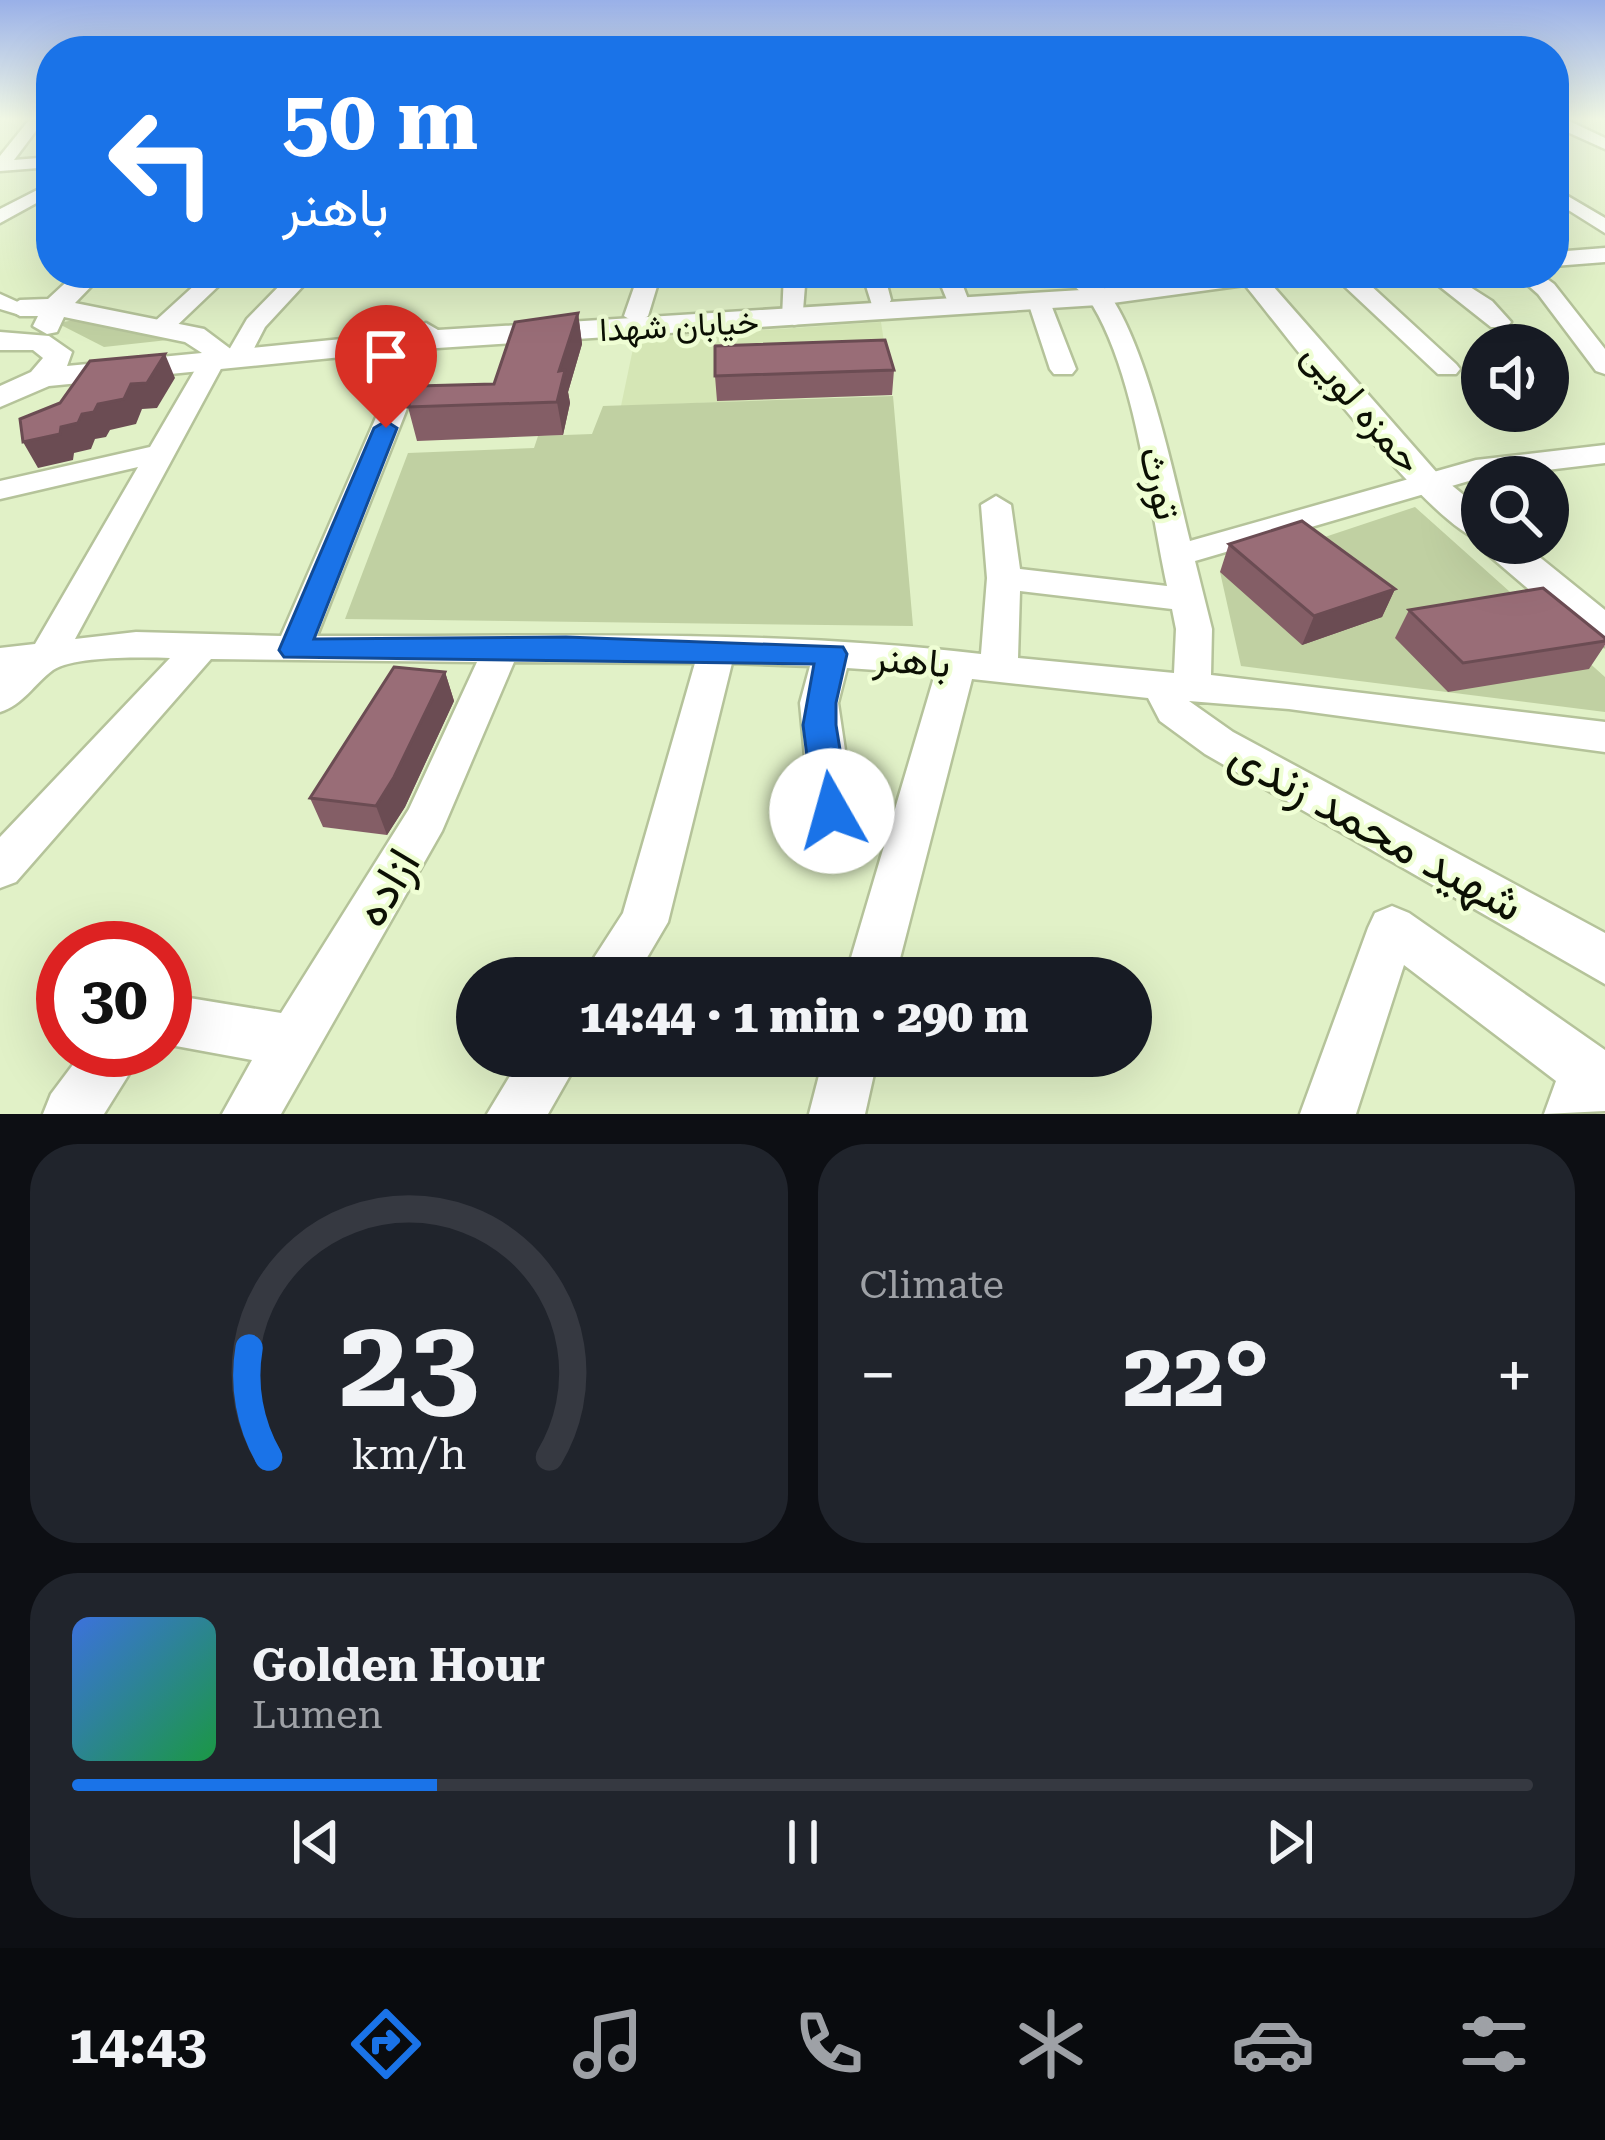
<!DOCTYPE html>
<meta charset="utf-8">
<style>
:root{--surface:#171b24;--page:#20242c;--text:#f1f3f6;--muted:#9ea1a6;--line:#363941;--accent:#1a73e8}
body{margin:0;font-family:"Roboto Serif",Vazirmatn,serif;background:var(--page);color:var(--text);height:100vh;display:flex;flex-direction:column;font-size:45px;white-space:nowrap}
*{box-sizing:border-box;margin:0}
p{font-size:39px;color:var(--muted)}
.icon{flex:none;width:66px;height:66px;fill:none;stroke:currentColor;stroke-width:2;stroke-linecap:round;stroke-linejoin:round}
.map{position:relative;height:1114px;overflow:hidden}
.sheet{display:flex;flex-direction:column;gap:30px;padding:30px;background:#0d0f14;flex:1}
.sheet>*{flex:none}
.top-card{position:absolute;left:36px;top:36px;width:1533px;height:252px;border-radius:48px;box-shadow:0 12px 48px #0002;background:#1a73e8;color:#fff;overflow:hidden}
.tools{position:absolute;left:1461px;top:324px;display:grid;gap:24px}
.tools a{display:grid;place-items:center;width:108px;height:108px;border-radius:50%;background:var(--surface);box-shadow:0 12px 48px #0002;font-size:60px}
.speed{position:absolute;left:36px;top:921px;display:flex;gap:24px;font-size:60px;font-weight:700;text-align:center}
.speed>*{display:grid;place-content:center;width:156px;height:156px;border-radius:50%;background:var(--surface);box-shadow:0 12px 48px #0002;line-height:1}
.speed .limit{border:18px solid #d22;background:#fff;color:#111}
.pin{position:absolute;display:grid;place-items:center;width:102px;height:102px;color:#fff;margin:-123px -51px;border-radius:50% 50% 50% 0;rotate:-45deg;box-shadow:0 0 12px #0007}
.pin .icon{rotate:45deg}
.me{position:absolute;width:132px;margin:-66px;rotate:353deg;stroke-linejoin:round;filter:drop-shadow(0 0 9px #0008)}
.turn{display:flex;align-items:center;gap:42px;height:252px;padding:0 48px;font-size:54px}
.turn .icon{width:156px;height:156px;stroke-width:2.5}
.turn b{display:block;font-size:84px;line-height:102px}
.big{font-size:90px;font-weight:800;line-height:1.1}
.sheet .card{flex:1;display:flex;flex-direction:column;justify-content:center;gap:18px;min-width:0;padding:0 42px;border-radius:48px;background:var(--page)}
.sheet .dial{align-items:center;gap:0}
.dial svg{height:312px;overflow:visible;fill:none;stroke:var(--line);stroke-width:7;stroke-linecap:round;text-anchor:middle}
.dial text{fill:var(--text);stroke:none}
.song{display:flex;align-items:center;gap:36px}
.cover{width:144px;height:144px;border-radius:18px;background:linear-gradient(135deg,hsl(220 70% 55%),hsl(140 70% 35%))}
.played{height:12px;border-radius:6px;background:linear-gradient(90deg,var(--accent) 25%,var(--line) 25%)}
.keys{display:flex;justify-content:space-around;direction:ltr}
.heat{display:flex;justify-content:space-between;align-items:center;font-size:66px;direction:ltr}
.sheet .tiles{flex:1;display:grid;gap:30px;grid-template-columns:1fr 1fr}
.card:last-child{grid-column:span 2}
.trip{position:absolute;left:456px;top:957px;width:696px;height:120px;border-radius:60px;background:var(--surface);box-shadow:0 12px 48px #0002;font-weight:800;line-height:120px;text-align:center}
.tabs{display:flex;height:192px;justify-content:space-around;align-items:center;background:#090b0e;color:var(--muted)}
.tabs .icon{width:84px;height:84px}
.tabs .current{color:var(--accent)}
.tabs b{font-size:54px;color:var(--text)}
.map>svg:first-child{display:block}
</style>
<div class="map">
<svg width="1605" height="1114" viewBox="0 0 1605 1114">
<rect width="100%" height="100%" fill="#e1f1c7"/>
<path fill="#d5e6b5" d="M881,322l11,73 -271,11 14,-67z"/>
<path fill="#c0d0a2" d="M75,320l102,19 -73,8 -47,-24z
M893,396l20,230 -568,-7 63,-166 126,-5 4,-12 54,-2 11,-28z
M1415,507l190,170v35l-364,-46 -21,-94z"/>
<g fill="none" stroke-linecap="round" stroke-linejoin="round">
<g stroke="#b5c39a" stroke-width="5">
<path id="minor" d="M29,120h15l-30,40 37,-3v10l-51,4v-15z
M1554,120h13l38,18v11l-51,-23z
M51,183v12l-51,28v-14z
M1554,188l51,30v15l-51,-32z
M208,273h24l-64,61h-16v-10z
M292,273h23l-50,54 -15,29 -9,2 -11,-6 -155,287 61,-7 145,4 133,-306 12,-7 12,7 -121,306c221,1 445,-8 664,18l6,-76 -6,-73 15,-9 15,9 9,64 147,17c-18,-83 -31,-208 -74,-280 -9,-14 -22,-21 -33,-33 9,0 20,-2 28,2 51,23 88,212 102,266l286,-81 129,-15v18l-126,15 -284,83 17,68 -1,46 394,47v30l-316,-43 -100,-8 44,31 372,201v51l-400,-230 -45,-33 -12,-23 -176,-19 -77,299h-50l90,-304 -88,-6 -9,35 16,108 -12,24 -16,5 -16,-5 -6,-13 6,-12 -10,-107 10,-37 -78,-3 -64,259 -33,56h-54l42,-65 72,-250 -181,-1 -72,169 -161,283h-59l30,-54 -87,-16v-50l116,19 128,-204 68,-147 -266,-3 -195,223 -16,6v-51l170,-179c-27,-1 -96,-2 -117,12 -19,14 -30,35 -53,42v-64l35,-4 103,-177 -138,32v-18l150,-34 59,-101 9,-2 11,6 18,-31zM1020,591l152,18 4,20 -2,44 -156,-15z
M639,273h22l-13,43 -12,7 -12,-7z
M784,273h22l-4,50 -8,2 -12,-7z
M862,273h22l7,27 -3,5h-16z
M936,273h22l13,34 -3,5h-16z
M1341,273h16l99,91 4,5 -4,5h-18l-97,-91z
M1448,273l44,28 19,21 -4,5h-16l-67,-53z
M1514,273h25l15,11 51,65v25l-9,-3 -58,-77z
M0,294l31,14 -11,7 -20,-6z
M1039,295l11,7 26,67 -4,5h-18l-4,-5 -22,-67z
M1392,906l17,7 196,137v61l-61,3 12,-33 -152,-116 -48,149h-56l68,-186 7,-15z
M84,1050h60l-40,64h-61l8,-20z
M522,1056h59l-33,58h-61z
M824,1056h54l-13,58h-56z"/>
</g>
<g stroke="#b5c39a" stroke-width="5">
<path id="major" d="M1605,248v14l-51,4v-14z
M76,273h28l-29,30 129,26 28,21 190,-19 676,-42 125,-16h240l-13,8 -178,4 166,189 44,36v33h40l83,67v36l-15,-4 -106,-91 -3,-11c-51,-13 -195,-205 -236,-255l-147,20 -676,44 -373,37 -49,21v-21l31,-14 12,-14 -10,-8h-33v-18l49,4 23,16 -5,14 135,-13 -17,-11 -121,-25 -7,15 -10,2 -14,-8 5,-10h-18l-13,-8 13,-8 28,-1z"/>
</g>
<use href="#minor" fill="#fff" fill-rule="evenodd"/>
<use href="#major" fill="#fff" fill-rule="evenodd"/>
</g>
<path fill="#845e66" d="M578,313l4,31 -14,48 2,11 -7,32 -146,6 -9,-34 86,-23z
M894,370l-2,25 -175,6 -2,-25z
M1229,544l166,45 -13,28 -80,28 -82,-73z
M1409,610l196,28v7l-16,24 -141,23 -53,-54z
M445,672l9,29 -49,106 -18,28 -64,-8 -13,-29z"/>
<path fill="#6b4c53" d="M578,313l4,31 -14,48 2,11 -7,32 -6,-33 2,-31z
M165,354l10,24 -18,30 -15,1 -6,15 -26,6 -4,7 -11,2 -4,10 -17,4 -1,7 -35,8 -15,-26 38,-15 70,-43z
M1395,589l-13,28 -80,28 12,-29z
M445,672l9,29 -49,106 -18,28 -11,-29z"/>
<path fill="#996d77" stroke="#6b4c53" stroke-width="3" d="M578,313l-19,58 6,-1 -8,32 -149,5 9,-21 77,-2 21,-62z
M885,340l9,30 -179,6v-30z
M165,354l-18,29 -16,1 -7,15 -26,5 -4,8 -12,2 -4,9 -17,4 -1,7 -37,8 -3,-23 40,-16 30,-42z
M1302,521l93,68 -81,27 -85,-72z
M1543,588l62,50v3l-142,22 -54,-53z
M394,667l51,5 -51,105 -18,29 -66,-8z"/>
<linearGradient id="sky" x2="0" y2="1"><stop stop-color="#99b0e8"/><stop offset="0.43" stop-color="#f2f9e6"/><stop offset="1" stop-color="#f2f9e6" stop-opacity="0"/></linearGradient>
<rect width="1605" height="276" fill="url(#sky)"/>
<path fill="#1a73e8" stroke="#114b97" stroke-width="3" d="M386,421l11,7 -83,211 252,-2 277,10 4,7 -11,49v22l14,86 -5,10 -13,5 -12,-5 -6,-10 -11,-86 11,-61 -530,-7 -5,-7 95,-222z"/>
<g text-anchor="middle" stroke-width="9" stroke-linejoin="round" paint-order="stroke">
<g font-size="33" fill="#0c1004" stroke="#effed4">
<text transform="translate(679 325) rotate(-3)" y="12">خیابان شهدا</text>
</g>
<g font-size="39" fill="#0c1004" stroke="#effed4">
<text transform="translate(1363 407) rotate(49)" y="14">حمزه لویی</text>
<text transform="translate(1161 483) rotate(76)" y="14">تورث</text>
<text transform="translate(912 660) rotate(5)" y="14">باهنر</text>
</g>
<g font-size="48" fill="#0c1004" stroke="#effed4">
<text transform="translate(1377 829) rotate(29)" y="17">شهید محمد زندی</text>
<text transform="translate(386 887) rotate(-59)" y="17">ازاده</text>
</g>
</g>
</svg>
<div class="tools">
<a><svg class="icon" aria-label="sound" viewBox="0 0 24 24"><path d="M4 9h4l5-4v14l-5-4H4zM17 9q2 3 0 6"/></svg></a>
<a><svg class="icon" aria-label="search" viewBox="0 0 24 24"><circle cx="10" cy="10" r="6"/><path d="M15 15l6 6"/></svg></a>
</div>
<div class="speed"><div class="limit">30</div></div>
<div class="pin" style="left:386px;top:428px;background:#d93025"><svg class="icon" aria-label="arrive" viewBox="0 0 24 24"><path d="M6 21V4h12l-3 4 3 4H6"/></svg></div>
<svg class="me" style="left:832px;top:811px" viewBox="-20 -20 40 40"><circle r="19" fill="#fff"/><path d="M0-13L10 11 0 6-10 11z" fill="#1a73e8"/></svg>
<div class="trip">14:44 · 1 min · 290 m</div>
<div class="top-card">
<div class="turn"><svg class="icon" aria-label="left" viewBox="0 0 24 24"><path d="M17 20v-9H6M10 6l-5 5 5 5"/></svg><div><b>50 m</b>باهنر</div></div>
</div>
</div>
<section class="sheet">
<div class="tiles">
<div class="card dial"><svg viewBox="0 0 100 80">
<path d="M14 69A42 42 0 1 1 86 69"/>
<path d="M14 69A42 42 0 0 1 9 41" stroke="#1a73e8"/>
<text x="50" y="56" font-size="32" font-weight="700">23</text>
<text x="50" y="72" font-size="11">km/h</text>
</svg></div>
<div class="card"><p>Climate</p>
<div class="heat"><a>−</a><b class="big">22°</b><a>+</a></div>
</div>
<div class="card">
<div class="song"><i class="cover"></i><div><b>Golden Hour</b><p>Lumen</p></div></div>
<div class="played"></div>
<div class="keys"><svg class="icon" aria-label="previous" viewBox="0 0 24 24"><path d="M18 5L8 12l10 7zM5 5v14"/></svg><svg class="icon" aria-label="pause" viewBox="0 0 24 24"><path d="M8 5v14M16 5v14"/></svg><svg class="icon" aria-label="next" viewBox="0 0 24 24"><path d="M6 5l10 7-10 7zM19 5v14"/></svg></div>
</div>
</div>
</section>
<nav class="tabs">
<b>14:43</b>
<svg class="icon current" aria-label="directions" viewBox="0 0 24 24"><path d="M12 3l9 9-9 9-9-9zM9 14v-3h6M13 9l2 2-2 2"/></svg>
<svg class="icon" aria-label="music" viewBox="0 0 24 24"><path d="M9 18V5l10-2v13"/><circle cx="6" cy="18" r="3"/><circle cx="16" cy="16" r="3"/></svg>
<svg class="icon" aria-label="phone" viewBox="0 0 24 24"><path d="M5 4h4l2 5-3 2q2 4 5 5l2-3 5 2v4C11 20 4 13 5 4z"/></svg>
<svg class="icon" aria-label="climate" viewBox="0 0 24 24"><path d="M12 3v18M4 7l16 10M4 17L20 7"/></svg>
<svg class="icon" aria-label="car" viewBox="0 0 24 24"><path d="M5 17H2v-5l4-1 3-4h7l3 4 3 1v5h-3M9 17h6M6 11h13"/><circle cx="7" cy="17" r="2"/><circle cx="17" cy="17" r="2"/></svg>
<svg class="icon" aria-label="filters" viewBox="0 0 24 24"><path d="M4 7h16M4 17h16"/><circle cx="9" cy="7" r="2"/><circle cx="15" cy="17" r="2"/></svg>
</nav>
